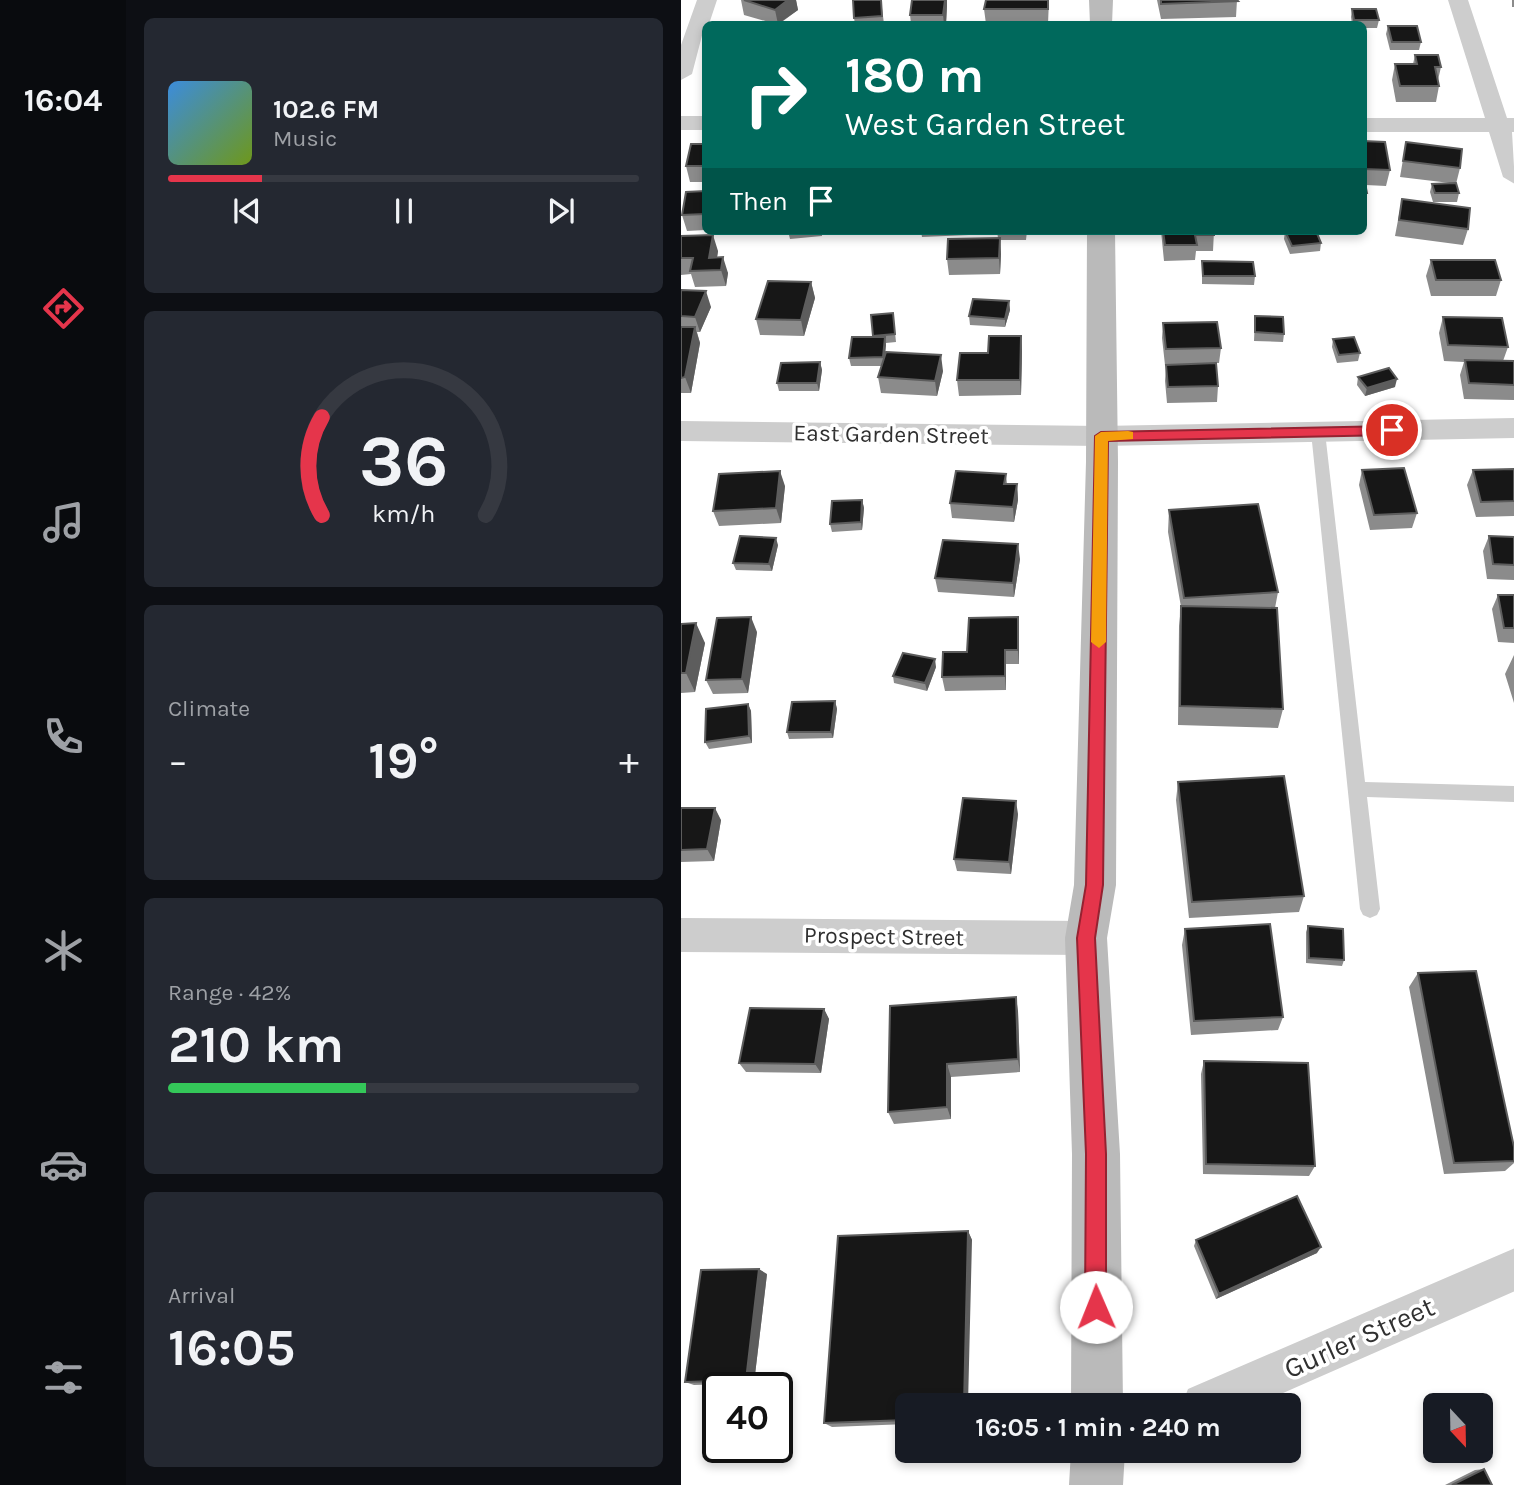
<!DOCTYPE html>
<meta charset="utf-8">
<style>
:root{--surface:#171b24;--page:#242831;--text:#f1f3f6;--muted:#9ea1a6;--line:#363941;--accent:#e5354b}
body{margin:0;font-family:Karla,sans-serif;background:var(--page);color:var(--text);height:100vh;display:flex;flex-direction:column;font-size:26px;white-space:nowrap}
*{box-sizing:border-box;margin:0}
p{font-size:23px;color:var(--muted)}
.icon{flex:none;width:38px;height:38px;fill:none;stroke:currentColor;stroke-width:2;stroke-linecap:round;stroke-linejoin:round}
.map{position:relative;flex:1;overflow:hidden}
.sheet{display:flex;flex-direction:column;gap:18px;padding:18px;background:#0d0f14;width:555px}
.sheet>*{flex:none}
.guide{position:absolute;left:21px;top:21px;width:665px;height:214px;border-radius:10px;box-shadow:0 4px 10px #0003;background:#00695c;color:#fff;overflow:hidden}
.needle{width:46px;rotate:158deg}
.tools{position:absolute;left:742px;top:1393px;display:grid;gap:14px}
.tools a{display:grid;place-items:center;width:70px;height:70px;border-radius:10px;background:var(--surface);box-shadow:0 4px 10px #0003;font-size:35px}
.speed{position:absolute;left:21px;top:1372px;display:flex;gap:14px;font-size:35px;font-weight:700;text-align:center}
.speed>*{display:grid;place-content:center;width:91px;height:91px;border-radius:50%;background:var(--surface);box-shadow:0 4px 10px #0003;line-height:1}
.speed .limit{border:4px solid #111;border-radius:10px;background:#fff;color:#111}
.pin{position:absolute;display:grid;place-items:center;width:60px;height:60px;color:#fff;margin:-30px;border:4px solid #fff;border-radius:50%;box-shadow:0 2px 7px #0007}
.me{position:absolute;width:77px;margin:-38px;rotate:359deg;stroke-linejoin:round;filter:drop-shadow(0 0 5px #0008)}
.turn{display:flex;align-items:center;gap:24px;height:147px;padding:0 28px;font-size:32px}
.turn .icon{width:91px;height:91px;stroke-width:2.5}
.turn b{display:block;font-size:49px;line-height:60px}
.then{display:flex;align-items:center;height:66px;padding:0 28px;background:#0003;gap:14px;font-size:26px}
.big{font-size:52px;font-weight:700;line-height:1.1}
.sheet .tile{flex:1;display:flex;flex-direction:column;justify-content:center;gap:10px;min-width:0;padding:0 24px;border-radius:10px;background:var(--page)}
.sheet .dial{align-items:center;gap:0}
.dial svg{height:182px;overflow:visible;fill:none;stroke:var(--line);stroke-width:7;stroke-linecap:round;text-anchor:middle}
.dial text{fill:var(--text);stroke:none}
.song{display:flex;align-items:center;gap:21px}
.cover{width:84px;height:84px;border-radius:10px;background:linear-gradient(135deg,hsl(210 70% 55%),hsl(80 70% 35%))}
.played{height:7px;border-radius:4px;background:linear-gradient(90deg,var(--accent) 20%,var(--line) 20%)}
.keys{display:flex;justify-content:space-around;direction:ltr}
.heat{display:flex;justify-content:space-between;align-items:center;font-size:38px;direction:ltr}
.charge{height:10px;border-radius:5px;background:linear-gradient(90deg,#34c759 42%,var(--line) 0)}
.trip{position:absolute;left:214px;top:1393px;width:406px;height:70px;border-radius:10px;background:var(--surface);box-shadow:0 4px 10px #0003;font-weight:700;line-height:70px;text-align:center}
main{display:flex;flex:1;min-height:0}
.tabs{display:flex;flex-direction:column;width:126px;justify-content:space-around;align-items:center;background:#090b0e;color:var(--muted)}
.tabs .icon{width:49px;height:49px}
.tabs .active{color:var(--accent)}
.tabs b{font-size:32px;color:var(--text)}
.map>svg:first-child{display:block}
</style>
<main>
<nav class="tabs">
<b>16:04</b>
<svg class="icon active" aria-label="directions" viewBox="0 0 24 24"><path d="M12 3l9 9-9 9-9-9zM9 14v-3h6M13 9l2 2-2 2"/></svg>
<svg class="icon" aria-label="music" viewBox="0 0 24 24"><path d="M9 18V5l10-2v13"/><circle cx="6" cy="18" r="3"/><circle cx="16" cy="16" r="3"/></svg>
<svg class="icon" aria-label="phone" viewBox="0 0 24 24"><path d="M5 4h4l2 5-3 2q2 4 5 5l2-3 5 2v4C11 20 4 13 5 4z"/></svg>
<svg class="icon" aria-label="climate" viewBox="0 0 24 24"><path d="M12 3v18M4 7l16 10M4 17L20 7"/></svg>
<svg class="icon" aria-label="car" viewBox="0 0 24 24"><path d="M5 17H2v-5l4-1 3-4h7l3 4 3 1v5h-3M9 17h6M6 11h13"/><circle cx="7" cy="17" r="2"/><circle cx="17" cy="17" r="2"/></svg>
<svg class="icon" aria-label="filters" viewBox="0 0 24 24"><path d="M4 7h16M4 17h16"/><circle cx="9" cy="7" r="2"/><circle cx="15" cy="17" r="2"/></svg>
</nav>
<section class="sheet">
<div class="tile">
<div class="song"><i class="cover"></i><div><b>102.6 FM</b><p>Music</p></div></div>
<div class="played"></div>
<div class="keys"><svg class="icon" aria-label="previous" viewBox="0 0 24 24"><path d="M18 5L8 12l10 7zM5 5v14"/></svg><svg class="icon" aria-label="pause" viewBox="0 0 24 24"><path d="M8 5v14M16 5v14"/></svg><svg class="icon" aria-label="next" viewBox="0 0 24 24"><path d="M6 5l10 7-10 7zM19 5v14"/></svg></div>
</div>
<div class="tile dial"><svg viewBox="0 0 100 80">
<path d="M14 69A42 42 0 1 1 86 69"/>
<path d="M14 69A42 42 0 0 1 14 26" stroke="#e5354b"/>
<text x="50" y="56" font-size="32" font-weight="700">36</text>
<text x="50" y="72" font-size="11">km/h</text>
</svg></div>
<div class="tile"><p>Climate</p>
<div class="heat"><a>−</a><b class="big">19°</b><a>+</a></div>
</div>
<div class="tile"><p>Range · 42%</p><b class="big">210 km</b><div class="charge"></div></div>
<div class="tile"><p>Arrival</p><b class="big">16:05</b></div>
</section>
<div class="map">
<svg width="834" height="1485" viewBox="0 0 834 1485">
<rect width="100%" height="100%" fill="#fff"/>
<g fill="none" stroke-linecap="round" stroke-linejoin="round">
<path fill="#cdcdcd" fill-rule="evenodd" d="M637,427l7,5 40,350 150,4v16l-148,-5 13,112 -3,6 -7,3 -7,-3 -3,-6 -49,-477z"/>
<path fill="#cdcdcd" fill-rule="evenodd" d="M16,0h20l-8,24h-4l-13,50 -11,6v-35z
M767,0h20l39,118h8v14h-3l3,52 -12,-7 -14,-45h-126v-14h122z
M0,116h24v14h-24z
M834,418v20l-414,8 -420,-5v-20l420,5z
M0,918l405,3 13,5 5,12 -5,12 -13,5 -405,-3z
M834,1248v43l-259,114h-74l6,-16z"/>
<path fill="#bababa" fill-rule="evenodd" d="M408,0h24l-1,24h-22z
M406,231h28l3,231 -2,423 -9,53 13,216 3,251h-52l1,-251 -7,-216 9,-53 12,-423z
M390,1451h54l-2,34h-54z"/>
</g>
<path fill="#8b8b8b" d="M60,0h55l2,10 -19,14h-3l-32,-9z
M200,0l3,24h-29l-1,-6z
M231,0h35v6l-1,18h-35l-1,-9z
M305,0h63l-1,24h-62l-2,-15z
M476,0h80l-1,17 -75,2z
M831,0h2v7h-2z
M671,9l27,11 -2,8h-14v-4h-11l-1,-7z
M707,26l33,16 -2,8h-29l-4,-16z
M734,55l26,12 -3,13 1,6 -3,16h-40l-4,-22 3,-16h18z
M682,141l27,29 -4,16 -20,-1 1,8 -1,8h-3z
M725,142l54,26 -4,16 3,9 -2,9h-24l-3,-10 2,-8 18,-1 -50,-6z
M24,144v38h-15l-4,-16z
M24,191v39l-18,1 -5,-16z
M721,199l66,30 -5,16 -68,-9z
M107,231h34v5l-32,3z
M240,231h48v4l-47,2z
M316,231h30l-1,9h-26l1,14 -1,20 -51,1 -2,-16 51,-21z
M480,231h53l-1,20h-17l-1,9 -31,1z
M604,231l36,12 -1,8 -30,3 -6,-15z
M0,236l37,15 -1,7 11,15 -2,13 -31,1 -4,-13 -10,1z
M750,260l70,20 -5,16h-65l-5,-20z
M521,261l53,15 -1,9 -52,-1z
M130,282l4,16 -11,38 -44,-1 -4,-16z
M0,290l30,17 -11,25h-3l3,11 -9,50h-10z
M328,301l1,9 -5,17 -35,-2 -1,-9z
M212,313l3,29 -10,1 -1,10 58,18 -6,25 -56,-3 -3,-16 4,-11h-31l-2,-8 24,-21z
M574,316l29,18 -1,8 -29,-1z
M762,317l65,30 -5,14h11v39l-50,-1 -4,-24 4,-13 -20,-1 -5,-28z
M482,323l58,25 -2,15h-3l2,23 -1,16 -50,1 -2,-22 1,-16 47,-1 -48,1 -3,-27z
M340,336l1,15 -1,44 -62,1 -2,-16 31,-27z
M652,339l27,14 -2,8 -21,2 -5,-16z
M139,362l2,8 -3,21h-40l-2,-8z
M677,377l37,10 -30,9 -8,-11z
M833,469v47l-38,1 -9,-32 6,-15z
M681,470l55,43 -5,15 -42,2 -11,-45z
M325,474l1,10h10l1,16 -4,22 -62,-4 -2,-15z
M104,486l-4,37 -62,3 -6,-15z
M181,500l2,8 -2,22 -30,2 -2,-8z
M488,510l109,82 -3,16 8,101 -5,19 -100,-3 1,-99 2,-19 -13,-75z
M808,536l25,1v43l-27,-1 -4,-28z
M97,545l-6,26 -36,-1 -3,-7z
M339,559l-6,38 -76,-5 -3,-14z
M817,595h16v48l-16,-1 -6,-33z
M337,617l1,14v33h-13v26l-61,1 -3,-14 25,-25z
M0,624l24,19 -10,49 -14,1z
M76,632l-9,61 -35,1 -7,-14z
M833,655v48l-9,-29z
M255,667l-9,24 -33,-8 -1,-7z
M154,701l2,8 -4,29 -44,1 -2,-7z
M67,704l3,7 1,32 -43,6 -4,-7z
M497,782l126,114 -5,16 -110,6 -13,-118z
M0,808l40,12 -7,41 -33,1z
M337,814l-7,60 -54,-3 -3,-12z
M627,926l36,34 -2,6 -36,-3v-31z
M504,929l98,88 -5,13 -87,5 -9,-90z
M737,973l96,174v16l-9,8 -61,3 -35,-187z
M209,1006l128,5 2,61 -69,5v42l-57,5 -6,-12z
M143,1009l5,10 -8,54 -75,-1 -7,-9z
M523,1061l111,105 -6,10 -106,-2 -2,-100z
M287,1231l4,9 -65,165v19l-75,3 -8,-4z
M515,1240l121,13 -101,46 -22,-53z
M86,1274l-13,109 -60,2 -9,-3z
M803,1469l8,16h-47l30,-15z"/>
<path fill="#5d5d5d" d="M107,0h8l2,10 -20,14 -3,-14z
M264,0h2v6l-1,18h-2l-1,-9z
M32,235l5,16 -3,19 -6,-12z
M319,238l1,16 -1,20 -1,-16z
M42,257l5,16 -2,13 -5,-16z
M130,282l4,16 -11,38 -3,-16z
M25,291l5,16 -11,25 -5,-15z
M328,301l1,9 -5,17v-8z
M14,327l5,16 -9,50 -6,-16z
M340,336l1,15 -1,44 -1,-15z
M204,337l1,8 -2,21 -1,-9z
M260,355l2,16 -6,25 -2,-15z
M139,362l2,8 -3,21 -2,-8z
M716,379l-2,8 -30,9 2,-8z
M99,471l5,15 -4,37 -5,-15z
M336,484l1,16 -4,22 -1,-15z
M181,500l2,8 -2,22 -1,-8z
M95,538l2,7 -6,26 -3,-7z
M337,544l2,15 -6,38 -1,-14z
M70,617l6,15 -9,61 -6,-14z
M337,617l1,14v33l-1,-14z
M15,623l9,20 -10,49 -9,-19z
M324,650l1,14v26l-1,-14z
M254,659l1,8 -9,24 -2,-8z
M154,701l2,8 -4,29 -2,-6z
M67,704l3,7 1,32 -3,-7z
M335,801l2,13 -7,60 -2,-12z
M34,808l6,12 -7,41 -7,-12z
M335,997l2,14 2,61 -2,-13z
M143,1009l5,10 -8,54 -6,-9z
M266,1064l4,13v42l-4,-12z
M287,1231l4,9 -4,165h-4z
M640,1247l-4,6 -101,46 3,-5z
M78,1269l8,5 -13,109 -8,-3z"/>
<path fill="#171717" stroke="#5d5d5d" stroke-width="2" d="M63,0h44l-13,10z
M172,0h28l1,16 -28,2z
M231,0h33l-2,15h-33z
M305,0h62v9h-64z
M480,0h76l1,1 -77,3z
M671,9h24l3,11h-25z
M479,23h32l1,1h-33z
M707,26h29l4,16h-29z
M734,55h23l3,12h-6l4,19h-39l-5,-22h22z
M682,141l22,1 5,28 -27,-1z
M725,142l56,7 -2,19 -57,-7z
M10,144h14v22h-19z
M682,178h1l3,15h-4z
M775,183l3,10h-24l-3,-9z
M24,191v23l-23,1 4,-23z
M721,199l68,9 -2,21 -69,-9z
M316,231h29v1h-29z
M482,231h51v4h-19l2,10h-32z
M604,231h31l5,12 -29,3z
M32,235l-4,23 14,-1 -2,13 -31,1 3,-13h-12v-22z
M319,238l-1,20 -52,1 1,-20z
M750,260h64l6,20h-65z
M521,261l51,1 2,14h-52z
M87,281l43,1 -10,38 -45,-1z
M0,290l25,1 -11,26 -14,-1z
M292,299l36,2 -4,18 -36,-3z
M212,313l2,21 -22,2 -2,-21z
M574,316l28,1 1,17 -29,-2z
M762,317l59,1 6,29 -60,-2z
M536,322l4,26 -55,1 -3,-26z
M0,327h14l-10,50 -4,1z
M308,336h32l-1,44h-63l3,-27h28z
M171,337h33l-2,20 -34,1z
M673,337l6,16 -21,2 -6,-16z
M205,352l55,3 -6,26 -57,-4z
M784,360l49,1v24l-45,-2z
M139,362l-3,21h-40l4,-20z
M535,363l2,23 -50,1 -2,-22z
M708,368l8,11 -30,9 -9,-11z
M723,468l13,45 -43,2 -12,-45z
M833,469v32l-33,1 -8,-32z
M99,471l-4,37 -63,3 6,-37z
M275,471l50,3 -2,10h13l-4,23 -63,-4z
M181,500l-1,22 -31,2 2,-23z
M577,504l20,88 -94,6 -15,-88z
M59,536l36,2 -7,26 -36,-1z
M808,536l25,1v28l-21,-1z
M262,540l75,4 -5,39 -78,-5z
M817,595h16v33h-10z
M500,606l96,2 6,101 -103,-3z
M70,617l-9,62 -36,1 11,-62z
M337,617v33h-13v26l-63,1 1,-25h24l2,-34z
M15,623l-10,50h-5v-49z
M222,653l32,6 -10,24 -32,-7z
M154,701l-4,31h-44l5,-30z
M67,704l1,32 -44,6 1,-33z
M603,776l20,120 -112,6 -14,-120z
M282,798l53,3 -7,61 -55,-3z
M0,808h34l-8,41 -26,1z
M589,924l13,93 -89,4 -9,-92z
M627,926l35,3 1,31 -35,-2z
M795,971l38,176v14l-60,2 -36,-190z
M335,997l2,62 -71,5v43l-59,5 2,-106z
M69,1008l74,1 -9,55 -76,-1z
M523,1061l104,2 7,103 -109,-2z
M616,1196l24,51 -102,47 -23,-54z
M287,1231l-4,174h-57v15l-83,3 14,-187z
M78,1269l-13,111 -61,2 16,-112z
M803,1469l8,16h-40z"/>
<path fill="#e5354b" stroke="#952231" stroke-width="2" d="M711,426l6,4 -6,5 -284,6 -5,444 -8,53 11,216v153l-3,7 -7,3 -8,-3 -3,-7 1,-153 -9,-216 9,-53 9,-449 6,-4z"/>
<path fill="#f59e0b" d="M447,431l5,1v7l-25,2 -2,201 -7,6 -8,-6 4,-206 6,-4z"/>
<g text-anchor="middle" stroke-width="7" stroke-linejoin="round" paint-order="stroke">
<g font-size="23" fill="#303030" stroke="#fff">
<text transform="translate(210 434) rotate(1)" y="8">East Garden Street</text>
<text transform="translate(203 936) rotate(1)" y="8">Prospect Street</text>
</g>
<g font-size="28" fill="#303030" stroke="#fff">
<text transform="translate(678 1337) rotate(-24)" y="10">Gurler Street</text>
</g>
</g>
</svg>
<div class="tools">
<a><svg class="needle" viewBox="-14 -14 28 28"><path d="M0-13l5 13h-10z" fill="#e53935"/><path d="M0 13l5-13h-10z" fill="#9ea1a6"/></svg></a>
</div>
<div class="speed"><div class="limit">40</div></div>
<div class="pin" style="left:711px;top:430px;background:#d93025"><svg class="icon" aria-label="arrive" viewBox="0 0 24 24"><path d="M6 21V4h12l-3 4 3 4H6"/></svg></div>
<svg class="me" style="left:415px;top:1307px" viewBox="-20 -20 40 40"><circle r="19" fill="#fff"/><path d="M0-13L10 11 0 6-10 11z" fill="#e5354b"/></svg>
<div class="trip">16:05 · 1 min · 240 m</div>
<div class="guide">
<div class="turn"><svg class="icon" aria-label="right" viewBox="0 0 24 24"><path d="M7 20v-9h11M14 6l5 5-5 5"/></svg><div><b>180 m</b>West Garden Street</div></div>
<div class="then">Then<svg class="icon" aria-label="arrive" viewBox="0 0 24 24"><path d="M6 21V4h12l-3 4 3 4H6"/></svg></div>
</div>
</div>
</main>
